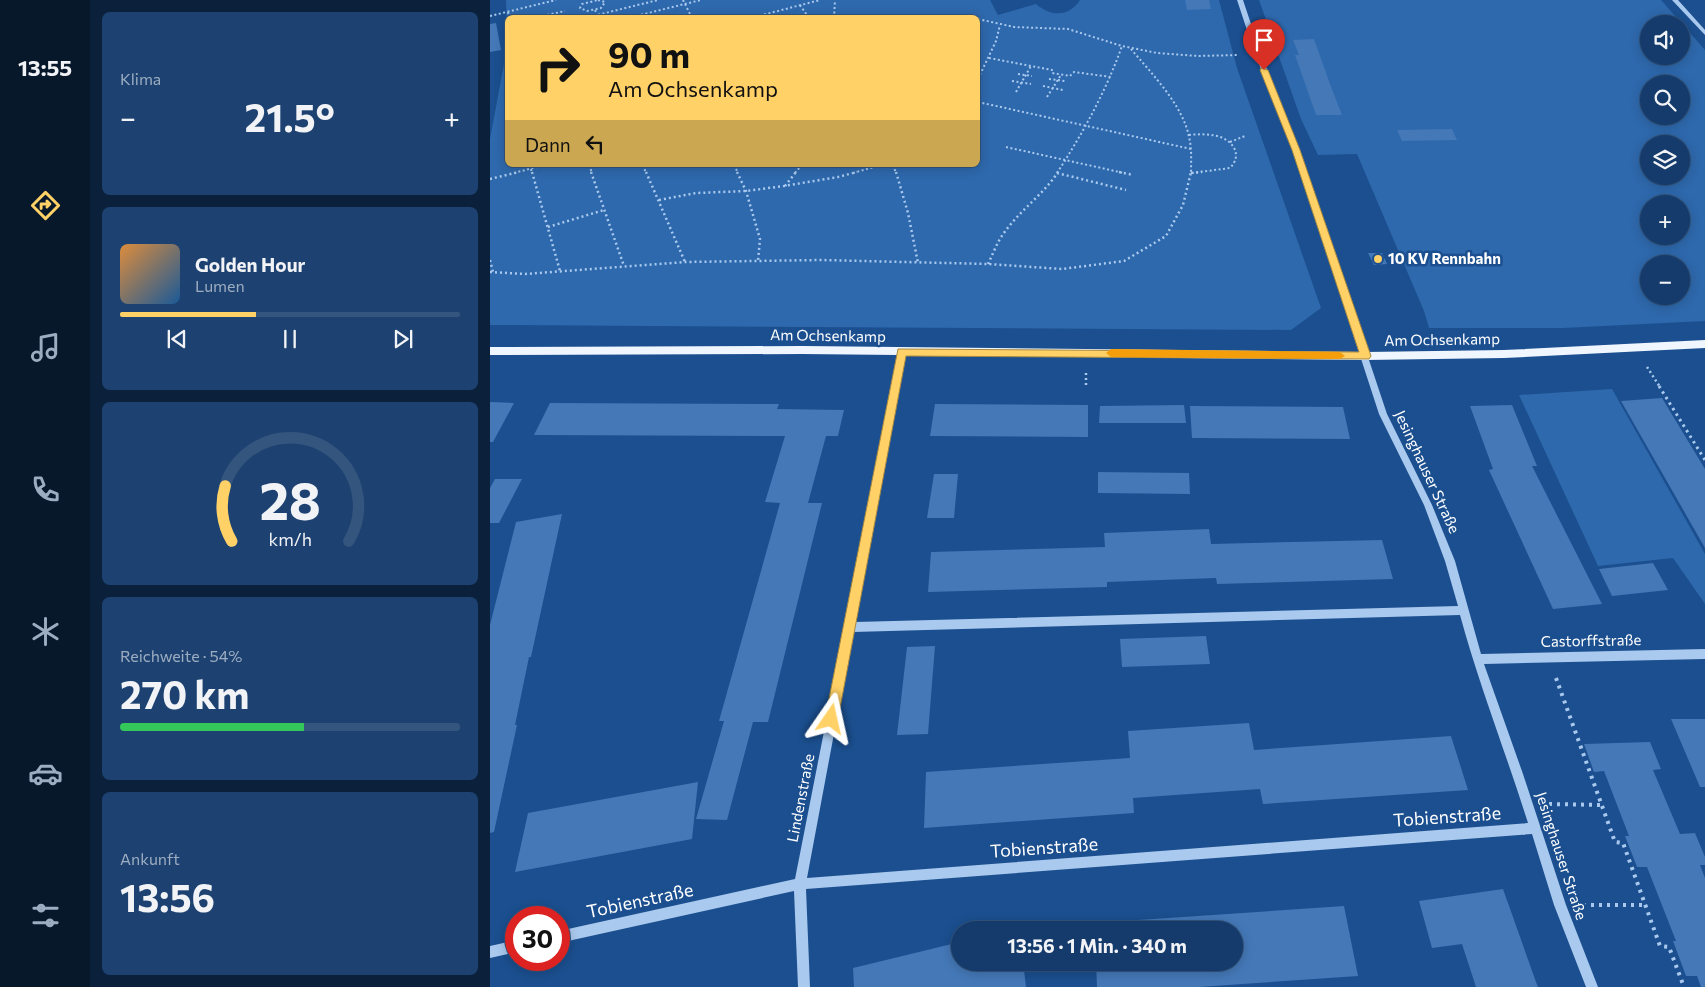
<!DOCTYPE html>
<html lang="de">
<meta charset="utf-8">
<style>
:root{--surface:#143b6b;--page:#1d4271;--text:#f1f3f6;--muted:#9dadc1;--line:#33557e;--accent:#ffd166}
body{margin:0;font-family:Commissioner,sans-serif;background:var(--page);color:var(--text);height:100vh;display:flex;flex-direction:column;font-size:19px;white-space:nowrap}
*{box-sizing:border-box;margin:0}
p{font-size:16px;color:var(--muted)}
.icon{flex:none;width:28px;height:28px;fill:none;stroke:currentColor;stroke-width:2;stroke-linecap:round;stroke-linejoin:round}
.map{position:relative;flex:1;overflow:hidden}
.side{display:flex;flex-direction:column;gap:12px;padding:12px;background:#0b203b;width:400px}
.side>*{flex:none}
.top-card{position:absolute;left:15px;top:15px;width:475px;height:152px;border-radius:8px;box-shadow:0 2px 12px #0003,0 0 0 1px var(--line);background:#ffd166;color:#111;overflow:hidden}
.controls{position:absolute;left:1150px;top:15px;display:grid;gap:10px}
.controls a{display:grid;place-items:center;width:50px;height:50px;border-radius:50%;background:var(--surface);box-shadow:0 2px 12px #0003,0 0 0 1px var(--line);font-size:25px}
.speed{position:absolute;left:15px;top:906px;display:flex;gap:10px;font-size:25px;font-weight:700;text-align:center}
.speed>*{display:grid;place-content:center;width:65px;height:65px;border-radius:50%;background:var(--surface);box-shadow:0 2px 12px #0003,0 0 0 1px var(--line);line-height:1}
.speed .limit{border:8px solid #d22;background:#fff;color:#111}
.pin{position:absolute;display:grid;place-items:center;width:42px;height:42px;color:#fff;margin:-51px -21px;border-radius:50% 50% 50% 0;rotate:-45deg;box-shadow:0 0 5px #0007}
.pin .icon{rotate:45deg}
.me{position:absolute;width:55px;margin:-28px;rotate:11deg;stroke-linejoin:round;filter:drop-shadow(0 0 4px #0008)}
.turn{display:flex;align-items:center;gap:18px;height:105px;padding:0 20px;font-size:22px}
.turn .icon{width:65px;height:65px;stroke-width:2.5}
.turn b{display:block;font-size:35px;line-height:42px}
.then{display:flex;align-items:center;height:48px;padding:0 20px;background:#0003;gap:10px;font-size:19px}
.big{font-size:38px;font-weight:700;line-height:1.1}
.side .tile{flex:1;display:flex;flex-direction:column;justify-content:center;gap:8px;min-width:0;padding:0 18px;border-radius:8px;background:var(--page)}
.side .dial{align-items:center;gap:0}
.dial svg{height:130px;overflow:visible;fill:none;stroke:var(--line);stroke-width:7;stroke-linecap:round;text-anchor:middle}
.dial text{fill:var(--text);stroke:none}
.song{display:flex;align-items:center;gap:15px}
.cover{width:60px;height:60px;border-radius:8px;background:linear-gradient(135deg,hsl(30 70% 55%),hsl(210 70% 35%))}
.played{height:5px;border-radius:2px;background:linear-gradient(90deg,var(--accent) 40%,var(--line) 40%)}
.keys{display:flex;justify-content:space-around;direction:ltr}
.heat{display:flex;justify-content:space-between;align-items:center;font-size:28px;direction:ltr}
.charge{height:8px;border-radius:4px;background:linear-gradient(90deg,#34c759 54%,var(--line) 0)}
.trip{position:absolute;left:461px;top:921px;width:292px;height:50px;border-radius:25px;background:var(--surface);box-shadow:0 2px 12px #0003,0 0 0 1px var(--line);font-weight:700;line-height:50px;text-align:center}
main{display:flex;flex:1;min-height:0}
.tab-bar{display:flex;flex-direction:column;width:90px;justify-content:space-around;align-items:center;background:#08182b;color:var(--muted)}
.tab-bar .icon{width:35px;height:35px}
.tab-bar .on{color:var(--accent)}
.tab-bar b{font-size:22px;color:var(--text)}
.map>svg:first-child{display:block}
</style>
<main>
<nav class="tab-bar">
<b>13:55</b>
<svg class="icon on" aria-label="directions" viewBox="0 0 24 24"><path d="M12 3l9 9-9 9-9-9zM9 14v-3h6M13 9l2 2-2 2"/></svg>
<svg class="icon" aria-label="music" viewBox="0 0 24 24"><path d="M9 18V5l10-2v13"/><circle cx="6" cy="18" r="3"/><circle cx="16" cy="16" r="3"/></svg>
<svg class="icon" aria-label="phone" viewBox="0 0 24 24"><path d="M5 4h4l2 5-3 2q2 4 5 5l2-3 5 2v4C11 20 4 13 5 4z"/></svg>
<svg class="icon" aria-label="climate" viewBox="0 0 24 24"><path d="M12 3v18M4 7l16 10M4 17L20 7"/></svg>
<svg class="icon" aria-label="car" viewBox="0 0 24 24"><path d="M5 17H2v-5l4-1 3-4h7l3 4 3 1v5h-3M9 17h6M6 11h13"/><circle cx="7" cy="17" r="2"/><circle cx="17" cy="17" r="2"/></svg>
<svg class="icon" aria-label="filters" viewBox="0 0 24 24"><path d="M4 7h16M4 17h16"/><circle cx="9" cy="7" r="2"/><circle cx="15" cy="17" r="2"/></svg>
</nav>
<section class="side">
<div class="tile"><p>Klima</p>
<div class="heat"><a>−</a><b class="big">21.5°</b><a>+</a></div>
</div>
<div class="tile">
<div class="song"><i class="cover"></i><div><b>Golden Hour</b><p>Lumen</p></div></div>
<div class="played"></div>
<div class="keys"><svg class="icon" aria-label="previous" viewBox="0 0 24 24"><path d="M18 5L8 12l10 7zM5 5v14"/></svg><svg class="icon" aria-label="pause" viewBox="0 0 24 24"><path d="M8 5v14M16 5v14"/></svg><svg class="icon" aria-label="next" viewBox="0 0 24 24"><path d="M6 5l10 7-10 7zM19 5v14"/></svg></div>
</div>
<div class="tile dial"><svg viewBox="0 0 100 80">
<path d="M14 69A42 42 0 1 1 86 69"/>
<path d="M14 69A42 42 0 0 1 10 35" stroke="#ffd166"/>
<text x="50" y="56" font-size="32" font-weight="700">28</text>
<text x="50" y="72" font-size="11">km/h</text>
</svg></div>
<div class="tile"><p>Reichweite · 54%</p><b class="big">270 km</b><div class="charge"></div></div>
<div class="tile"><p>Ankunft</p><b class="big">13:56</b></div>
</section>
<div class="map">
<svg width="1215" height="987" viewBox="0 0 1215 987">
<rect width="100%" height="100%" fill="#1b4f8f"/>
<path fill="#2e69ad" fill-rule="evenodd" d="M16,0h484l8,15 38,-11c15,13 33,13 44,-4h139l18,68 84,240 -30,22 -801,-5v-186l17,-91 1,117h470v-147h-470l-1,20z
M769,0h402l44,50v271l-142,7h-134l-5,-17 -67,-157 -39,1 -17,-36zM1159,24h32v32h-32zM1159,84h32v32h-32zM1159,144h32v32h-32zM1159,204h32v32h-32zM1159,264h32v32h-32z
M1122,389l93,165v50l-32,-46 -75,8 -79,-171z"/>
<path fill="#4478b7" d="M695,0h24l2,9 -24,1z
M6,23l5,27 -11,2v-28z
M824,39l16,45 12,31h-26l-21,-60h4l-6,-15z
M962,129l5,11 -55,1 -5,-11z
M878,253h14l5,11 -13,1z
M1172,398l43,71v79l-84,-147z
M0,402l24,1 -21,39h-3z
M60,403l229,1 -2,5 67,1 -6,26h-12l-18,67h14l-54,219h-15l-26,98 -31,-1 28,-98h-5l61,-218 -15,-1 20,-66 -251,-1z
M445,404l153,1v32l-158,-1z
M694,405l2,18h-87l1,-17z
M1022,405l25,61h-5l70,138 -49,5 -64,-139 4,-1 -23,-63z
M700,406l153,1 7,32 -158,-1z
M608,472l91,1 1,21 -92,-1z
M444,474h24l-4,44h-27z
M5,479h27l-23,44h-9v-35z
M72,514l-31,143h-2l-14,68h2l-23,107 -4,1v-208l26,-103z
M719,529l2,15 171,-4 11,39 -176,5 -1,-6 -109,4v5l-179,5 3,-40 174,-5 -1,-14z
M1163,563l15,27 -56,6 -13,-27z
M716,636l4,28 -88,3 -2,-28z
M445,646l-7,88 -31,1 10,-88z
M1181,719h34v68h-5z
M759,723l5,27 197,-14 17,54 -205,14 -3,-15 -127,9 1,15 -210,15 2,-56 204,-14 -2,-27z
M1160,742l11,27 -8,1 27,64 15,-1 10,24v8h-5l5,13v109h-4l-4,-11h-11l-13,-35h3l-29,-74h-10l-12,-31h4l-25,-65 -10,1 -10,-28z
M208,782l-6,57 -177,33 13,-59z
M1013,889l33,93 2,5h-62l-14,-43 -30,4 -13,-47z
M854,906l14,70 -159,11h-102l-1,-25h139v-32h-141v-7z
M470,942v20h63l3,25h-172l-1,-19z"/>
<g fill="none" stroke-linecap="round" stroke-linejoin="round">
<path stroke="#a9c9ee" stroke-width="2" stroke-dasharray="2 2.5" stroke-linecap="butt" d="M108,0l7,2 -4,6 -14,3 -7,-3 2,-4z
M193,0l9,18
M310,5l9,13
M105,10l2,4
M18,12l1,6
M0,16l66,-16
M44,18l31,-7
M95,18l73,-18
M138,18l73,-18
M261,18l69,-18
M344,18l1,-18
M488,19l36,8 54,2 54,17 35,7 41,3 41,-1
M641,49c20,24 52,56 58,88 3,12 2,24 2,36
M499,58l63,12v3l18,3 4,-4 37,5
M528,74l14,2
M488,79l18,-38 4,-16
M559,79l16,2
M522,81l19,3
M553,86l20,4
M526,92l15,-26
M557,97l14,-22
M488,102l213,47
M699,135c9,-1 19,-1 28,1 16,4 26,19 13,32l-38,5
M740,142l15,-6
M516,147l118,26
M99,165l3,8
M153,165l3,8
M244,165l4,8
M403,165l3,8
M41,169l1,4
M24,173l30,-8
M305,173l5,-6 -1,-2
M363,173l28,-8
M567,173c26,-40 49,-82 65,-127"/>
<path stroke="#a9c9ee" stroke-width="2.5" stroke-dasharray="2 3" stroke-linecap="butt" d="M42,172l28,99
M101,172l33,94
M156,172l39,90
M247,172l9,19 14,48 -2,22
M406,172l12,41 10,50
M629,172l14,3
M567,173l69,17
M701,173l11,-1
M0,179l29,-7
M295,186l11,-14
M169,200l37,-7 50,-2 38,-5 54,-9 19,-5
M58,227l56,-17
M0,260l3,12
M498,264c5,-10 9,-22 16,-31 16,-23 39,-38 54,-61
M0,272l35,2 160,-12 136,-2 167,4 74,5 62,-8 42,-25 17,-31 8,-33
M1157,367l13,20
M596,373v12"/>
<path stroke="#a9c9ee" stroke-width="3" stroke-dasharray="2.5 4" stroke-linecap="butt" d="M1169,386l46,74"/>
<path stroke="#a9c9ee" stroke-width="4" stroke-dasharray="3 5" stroke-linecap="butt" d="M1066,678l59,164 8,1 37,103 9,1 15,40
M1059,804l52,1
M1093,905h63"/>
<path fill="#a9c9ee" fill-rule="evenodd" d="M747,0h6l18,54 38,96 88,264 45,91 23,56 26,93 224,-5v10l-221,5 39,110 43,131 32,82h-12l-32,-82 -22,-71 -726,55 4,98h-12l-4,-96 -235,52v-12l236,-52 104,-529h6l1,2 -51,270 603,-16 -13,-45 -21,-56 -45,-91 -86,-264 -38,-96zM970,615c19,70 46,138 68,208l-721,55 46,-246z
M1182,0h6l27,30v5z
M26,940v12l-26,6v-12z"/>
<path fill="#f0f6ff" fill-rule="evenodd" d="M1215,340v8l-201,10 -138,2 -564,-6 -312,1v-8l312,-1 564,6 138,-2z"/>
</g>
<path fill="#ffd166" stroke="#a68842" d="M771,68l7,2 32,80 71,206 -2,3 -463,-3 -68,363 -2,5 -5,2 -4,-2 -2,-5 73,-370 461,3 -67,-202 -32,-80z"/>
<path fill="#f59e0b" d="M621,349l229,3 5,4 -5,3 -229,-2 -5,-4z"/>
<circle fill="#ffd166" stroke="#1b4f8f" stroke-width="2" cx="888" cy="259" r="5"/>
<g text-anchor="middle" stroke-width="5" stroke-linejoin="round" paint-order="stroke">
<g font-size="15" font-weight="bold" fill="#fff" stroke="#1b4f8f" text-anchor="start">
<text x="898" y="264">10 KV Rennbahn</text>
</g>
<g font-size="15" fill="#fff" stroke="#1b4f8f">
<text transform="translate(338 336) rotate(1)" y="5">Am Ochsenkamp</text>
<text transform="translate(952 340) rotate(-1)" y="5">Am Ochsenkamp</text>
<text transform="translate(937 472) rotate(65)" y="5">Jesinghauser Straße</text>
<text transform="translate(1101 641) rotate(-1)" y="5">Castorffstraße</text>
<text transform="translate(311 798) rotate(-79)" y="5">Lindenstraße</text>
<text transform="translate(1071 856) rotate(72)" y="5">Jesinghauser Straße</text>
</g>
<g font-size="18" fill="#fff" stroke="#1b4f8f">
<text transform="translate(957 817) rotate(-4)" y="6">Tobienstraße</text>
<text transform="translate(554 848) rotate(-4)" y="6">Tobienstraße</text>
<text transform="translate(150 901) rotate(-12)" y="6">Tobienstraße</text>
</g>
</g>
</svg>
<div class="controls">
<a><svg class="icon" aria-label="sound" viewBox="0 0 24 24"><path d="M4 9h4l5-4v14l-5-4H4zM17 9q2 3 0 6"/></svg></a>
<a><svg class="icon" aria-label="search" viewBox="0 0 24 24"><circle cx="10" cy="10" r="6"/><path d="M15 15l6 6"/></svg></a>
<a><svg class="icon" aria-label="layers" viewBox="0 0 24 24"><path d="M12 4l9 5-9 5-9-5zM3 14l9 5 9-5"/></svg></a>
<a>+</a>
<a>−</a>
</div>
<div class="speed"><div class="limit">30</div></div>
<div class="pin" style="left:774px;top:70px;background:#d93025"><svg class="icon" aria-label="arrive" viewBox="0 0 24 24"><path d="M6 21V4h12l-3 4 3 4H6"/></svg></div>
<svg class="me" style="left:341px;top:719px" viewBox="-20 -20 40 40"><path d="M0-17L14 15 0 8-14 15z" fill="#ffd166" stroke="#fff" stroke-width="4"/></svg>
<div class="trip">13:56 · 1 Min. · 340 m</div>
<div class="top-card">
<div class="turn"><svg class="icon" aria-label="right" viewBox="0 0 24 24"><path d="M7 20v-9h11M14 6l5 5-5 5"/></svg><div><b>90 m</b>Am Ochsenkamp</div></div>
<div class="then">Dann<svg class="icon" aria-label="left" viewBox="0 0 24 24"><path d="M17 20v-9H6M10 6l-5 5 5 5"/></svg></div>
</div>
</div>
</main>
